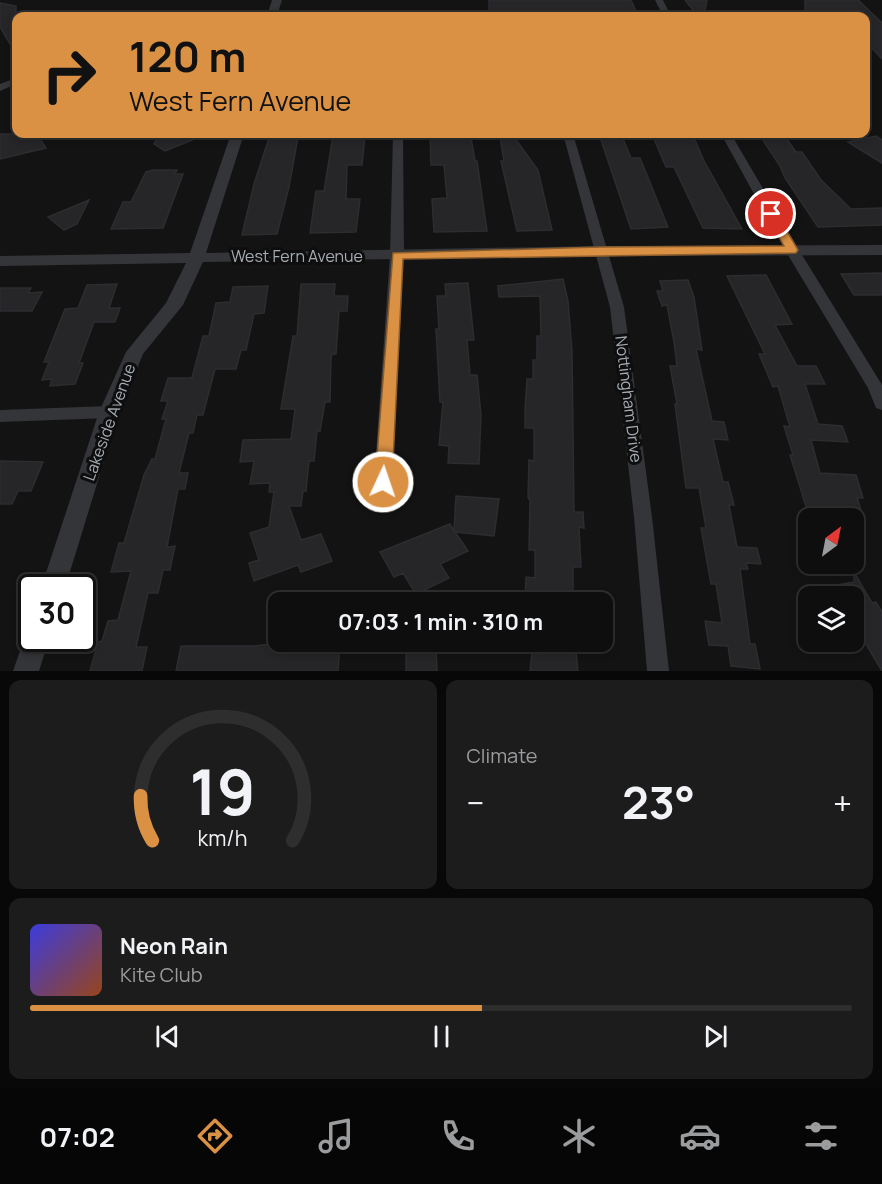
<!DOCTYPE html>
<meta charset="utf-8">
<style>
:root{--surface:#0e0e0f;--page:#1c1c1d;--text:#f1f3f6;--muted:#9b9c9e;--line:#2e2e2f;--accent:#da9144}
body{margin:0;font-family:Manrope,sans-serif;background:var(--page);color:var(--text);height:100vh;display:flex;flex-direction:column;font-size:22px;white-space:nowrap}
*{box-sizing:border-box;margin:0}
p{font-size:20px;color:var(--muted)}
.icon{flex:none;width:33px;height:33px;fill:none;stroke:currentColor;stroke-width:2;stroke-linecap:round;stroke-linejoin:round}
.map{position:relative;height:671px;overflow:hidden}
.sheet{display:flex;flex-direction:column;gap:9px;padding:9px;background:#080808;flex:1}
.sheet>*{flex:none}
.top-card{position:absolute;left:12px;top:12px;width:858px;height:126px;border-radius:12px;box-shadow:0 3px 9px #0003,0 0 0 2px var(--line);background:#da9144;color:#111;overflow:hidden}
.needle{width:39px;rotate:32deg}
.buttons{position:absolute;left:798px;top:508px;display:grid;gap:12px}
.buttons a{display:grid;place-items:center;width:66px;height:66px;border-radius:12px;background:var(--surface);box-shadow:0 3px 9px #0003,0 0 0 2px var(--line);font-size:30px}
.speed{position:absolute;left:18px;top:574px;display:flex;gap:12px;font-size:30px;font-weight:700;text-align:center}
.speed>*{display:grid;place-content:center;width:78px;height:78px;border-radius:50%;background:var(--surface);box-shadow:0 3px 9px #0003,0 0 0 2px var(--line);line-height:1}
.speed .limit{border:3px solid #111;border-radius:9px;background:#fff;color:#111}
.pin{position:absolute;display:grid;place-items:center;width:51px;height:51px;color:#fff;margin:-26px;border:3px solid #fff;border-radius:50%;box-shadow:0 2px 6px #0007}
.me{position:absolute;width:66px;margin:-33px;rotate:3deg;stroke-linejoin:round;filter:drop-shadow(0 0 4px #0008)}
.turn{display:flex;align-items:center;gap:21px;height:126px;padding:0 18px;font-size:27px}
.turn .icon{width:78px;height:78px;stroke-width:2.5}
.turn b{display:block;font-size:42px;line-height:51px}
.big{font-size:45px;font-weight:700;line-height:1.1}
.sheet .tile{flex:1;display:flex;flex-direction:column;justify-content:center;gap:9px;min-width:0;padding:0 21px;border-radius:12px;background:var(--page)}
.sheet .dial{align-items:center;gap:0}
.dial svg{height:156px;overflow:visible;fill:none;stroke:var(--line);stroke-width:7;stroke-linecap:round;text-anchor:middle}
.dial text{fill:var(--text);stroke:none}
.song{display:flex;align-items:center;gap:18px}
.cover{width:72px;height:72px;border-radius:9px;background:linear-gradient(135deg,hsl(240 70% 55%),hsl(20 70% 35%))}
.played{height:6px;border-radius:3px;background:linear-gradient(90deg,var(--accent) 55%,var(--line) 55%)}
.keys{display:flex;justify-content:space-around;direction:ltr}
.heat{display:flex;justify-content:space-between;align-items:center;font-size:33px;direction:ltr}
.sheet .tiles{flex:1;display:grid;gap:9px;grid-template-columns:1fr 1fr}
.tile:last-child{grid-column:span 2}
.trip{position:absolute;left:268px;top:592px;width:345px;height:60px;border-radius:12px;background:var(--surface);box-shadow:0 3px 9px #0003,0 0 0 2px var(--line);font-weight:700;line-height:60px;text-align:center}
.tabs{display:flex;height:96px;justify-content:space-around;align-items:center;background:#060606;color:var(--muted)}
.tabs .icon{width:42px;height:42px}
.tabs .current{color:var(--accent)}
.tabs b{font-size:27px;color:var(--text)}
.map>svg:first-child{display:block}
</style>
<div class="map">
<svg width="882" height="671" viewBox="0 0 882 671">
<rect width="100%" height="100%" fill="#131314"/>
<path fill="#262628" stroke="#2d2d30" stroke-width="1.5" d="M489,0h142l7,16h-149z
M685,0h22l-3,16h-6z
M805,0h53l24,23v36l-16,-17v-26h-61z
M0,3l16,3v48l-16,-27z
M0,134h37l9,14 -46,11z
M159,134h48l-42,17 -11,-7z
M462,134v4h9l4,23h2l10,70 -53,1 -2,-33 15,-1 -3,-33h-13l-1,-30z
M604,134h17l10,24h9l28,69 -37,2 -31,-92h5z
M659,134h29l3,6h4l9,21 38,68 -39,-1 -29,-61h-8l-12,-28h8z
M759,134h24l13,18h6l19,28 30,29 31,-1v17l-64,2 -33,-49 -5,-12z
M270,135l28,2 -9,50 -12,47 -35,1 12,-51z
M333,135h32l-3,30h-15l-1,34h14l-4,33 -46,1 6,-42h8z
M876,136l6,4v23l-34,-21z
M500,137h14l24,33 14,60 -35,1 -16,-70h3z
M153,170h24l-2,4h8l-20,54 -52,1 12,-27h8l15,-30z
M89,200l-12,24 -13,6 -16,-13z
M882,273v22h-28l-13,-21z
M766,275l26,49 -17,1 22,41h19l9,18h-20l13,40 24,2 6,16 -37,-2 9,33 36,2 7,23h-6l7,21h-54l-20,-64h3l-9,-29 6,1 -12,-41 -5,1 -14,-33h6l-38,-78z
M563,279l5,22 4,50 2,161h9l1,16 -5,-1 2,40h-8v36h-48l1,-26 9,1v-28h-6l1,-49 -2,-4 1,-37 5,1v-33h-9v-19l2,-30h6v-19h4v-24h4l-1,-40 -41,1 -1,-11z
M688,280l6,17 8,53 -6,-1 16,72 12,1 4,18 -15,-1 10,43h5l6,23h-5l8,42 20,1 4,16 -15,-1 2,6h-8l10,75h5l5,25 -29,-3 -3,-20 -19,-1 -4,-24 17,2 -6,-39h-5l-10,-56h5l-7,-40h-13l-11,-84h2l-7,-38h7l-3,-24 -7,-37 -5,1 -5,-15h6l-3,-10z
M468,283l6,57h-7l3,35h7l4,40 -2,49 -31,-1 1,-17 -10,-1 4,-43h-3l-4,-73h3l-2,-33h9l-1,-12z
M117,284l-8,24h11l-5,14h-21l-15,41h4l-8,21 -25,2 2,-7 -10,1 7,-18h-5l21,-53 13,-1 9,-23z
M301,284h34l-1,12h14l-1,15h-8l-3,43h-4l-1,4 -1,44h-5l-5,29h-3l-3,30h-5l-3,30h-3l-2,15h-12l12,34 20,-6 11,27 -31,11 -3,-7 -44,16 -5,-18 10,-3 -9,-27 19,-6 5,-35h-5l1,-9 -20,1 4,-23 -14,1 3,-22 48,-1 4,-30h-14l12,-73h4z
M268,286l-4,27 -10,1 -8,36h-5l-5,19h-21l-12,46h-6l-4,18h-4l-10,40h9l-3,16h-7l-11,58 8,-1 -5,24h-7l-5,23h-10l-12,54h11l-5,24h-52l8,-29 4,-1 6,-20 10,-1 13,-49 -20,1 8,-29h5l20,-68 8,-16h3l11,-40h-4l6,-18h-7l7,-23h24l11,-42h6l7,-33 14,-1 3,-15z
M0,288h31l-3,5 14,-1 -10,19h-32z
M0,461l43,1 -12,29h-13l-6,13h-12z
M456,496l43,3 -5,37 -39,-4 13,19 -28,13 9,14 -33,16 -13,-21 -9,4 -14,-25 70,-28 4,7z
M854,572l18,31 4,-1 6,10v59l-28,-47v-27h-40v-8l40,-7z
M289,642h51l-2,29h-162l5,-25h72z
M543,642h32l3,29h-48l2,-19 11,2z
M436,649l1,22h-31v-21z"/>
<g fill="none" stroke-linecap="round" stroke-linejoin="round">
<path fill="#343538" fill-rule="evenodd" d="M655,0h8l8,16h-8z
M16,78v6l-16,7v-7z
M393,134h10l1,121 -12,227 -3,5 -6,2 -6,-2 -3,-5 16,-227z
M563,134h10l51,173 28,210 17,154h-22l-13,-154 -24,-210z
M721,134h10l68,116 83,135v25l-6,-2 -8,-20 -83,-138z
M109,406l6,2 2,4 -2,4 -6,2 -109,4v-12z"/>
<path fill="#343538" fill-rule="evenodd" d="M272,0h10l-5,16h-10z
M231,134h13l-38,119 394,-7 282,-1v10l-282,1 -397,6 -20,43 -40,49 -24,58 -54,176h-24l58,-176 27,-60 40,-49 20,-40 -186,3v-10l190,-3z
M32,629v10h17l-10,32h-26l14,-40z"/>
</g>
<path fill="#da9144" stroke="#8e5e2c" stroke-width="1.5" d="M771,210l6,4 21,36 -2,3 -393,6 -11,223 -3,4 -6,2 -5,-2 -3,-4 18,-229 207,-6 184,-1 -18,-32z"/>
<g text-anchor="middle" stroke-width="6" stroke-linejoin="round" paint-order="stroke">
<g font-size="16" fill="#a6acb3" stroke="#0e0e0f">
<text x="297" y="262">West Fern Avenue</text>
<text transform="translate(629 399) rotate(83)" y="6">Nottingham Drive</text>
<text transform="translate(109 422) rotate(-70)" y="6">Lakeside Avenue</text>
</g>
</g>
</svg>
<div class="buttons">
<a><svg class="needle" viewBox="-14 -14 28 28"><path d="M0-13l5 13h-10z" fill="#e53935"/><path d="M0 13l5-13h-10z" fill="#9b9c9e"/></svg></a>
<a><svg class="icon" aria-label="layers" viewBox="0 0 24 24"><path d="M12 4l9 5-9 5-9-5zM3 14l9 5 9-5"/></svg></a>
</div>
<div class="speed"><div class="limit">30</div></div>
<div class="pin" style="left:771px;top:214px;background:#d93025"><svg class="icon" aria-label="arrive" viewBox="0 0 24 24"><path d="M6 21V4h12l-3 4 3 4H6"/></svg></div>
<svg class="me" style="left:383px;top:482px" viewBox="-20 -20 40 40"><circle r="17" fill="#da9144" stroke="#fff" stroke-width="3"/><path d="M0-11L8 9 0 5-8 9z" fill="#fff"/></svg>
<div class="trip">07:03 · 1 min · 310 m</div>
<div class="top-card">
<div class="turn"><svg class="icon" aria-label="right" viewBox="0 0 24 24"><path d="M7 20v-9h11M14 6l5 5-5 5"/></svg><div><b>120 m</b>West Fern Avenue</div></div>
</div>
</div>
<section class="sheet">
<div class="tiles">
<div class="tile dial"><svg viewBox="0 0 100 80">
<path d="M14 69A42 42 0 1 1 86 69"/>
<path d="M14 69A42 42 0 0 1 8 46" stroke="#da9144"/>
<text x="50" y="56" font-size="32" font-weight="700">19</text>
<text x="50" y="72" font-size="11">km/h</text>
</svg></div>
<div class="tile"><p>Climate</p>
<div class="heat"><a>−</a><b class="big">23°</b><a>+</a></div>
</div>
<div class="tile">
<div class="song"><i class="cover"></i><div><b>Neon Rain</b><p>Kite Club</p></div></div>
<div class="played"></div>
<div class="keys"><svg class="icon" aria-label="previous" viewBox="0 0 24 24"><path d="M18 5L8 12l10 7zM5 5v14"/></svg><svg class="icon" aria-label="pause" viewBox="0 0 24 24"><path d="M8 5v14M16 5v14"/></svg><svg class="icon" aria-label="next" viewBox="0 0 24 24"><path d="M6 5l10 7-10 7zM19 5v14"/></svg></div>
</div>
</div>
</section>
<nav class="tabs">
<b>07:02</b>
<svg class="icon current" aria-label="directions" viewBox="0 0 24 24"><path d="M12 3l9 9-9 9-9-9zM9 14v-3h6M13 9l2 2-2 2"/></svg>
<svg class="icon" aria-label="music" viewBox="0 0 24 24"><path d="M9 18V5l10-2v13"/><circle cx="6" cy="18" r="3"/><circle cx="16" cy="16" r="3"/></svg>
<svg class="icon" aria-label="phone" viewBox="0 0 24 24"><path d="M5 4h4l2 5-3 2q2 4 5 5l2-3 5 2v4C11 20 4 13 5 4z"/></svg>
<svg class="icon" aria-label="climate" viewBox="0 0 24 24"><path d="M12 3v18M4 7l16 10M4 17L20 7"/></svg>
<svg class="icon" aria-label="car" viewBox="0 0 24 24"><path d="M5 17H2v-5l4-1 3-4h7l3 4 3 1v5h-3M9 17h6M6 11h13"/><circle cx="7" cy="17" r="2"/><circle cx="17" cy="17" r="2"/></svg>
<svg class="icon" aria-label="filters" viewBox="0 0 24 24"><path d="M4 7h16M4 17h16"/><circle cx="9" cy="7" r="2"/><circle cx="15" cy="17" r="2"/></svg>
</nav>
